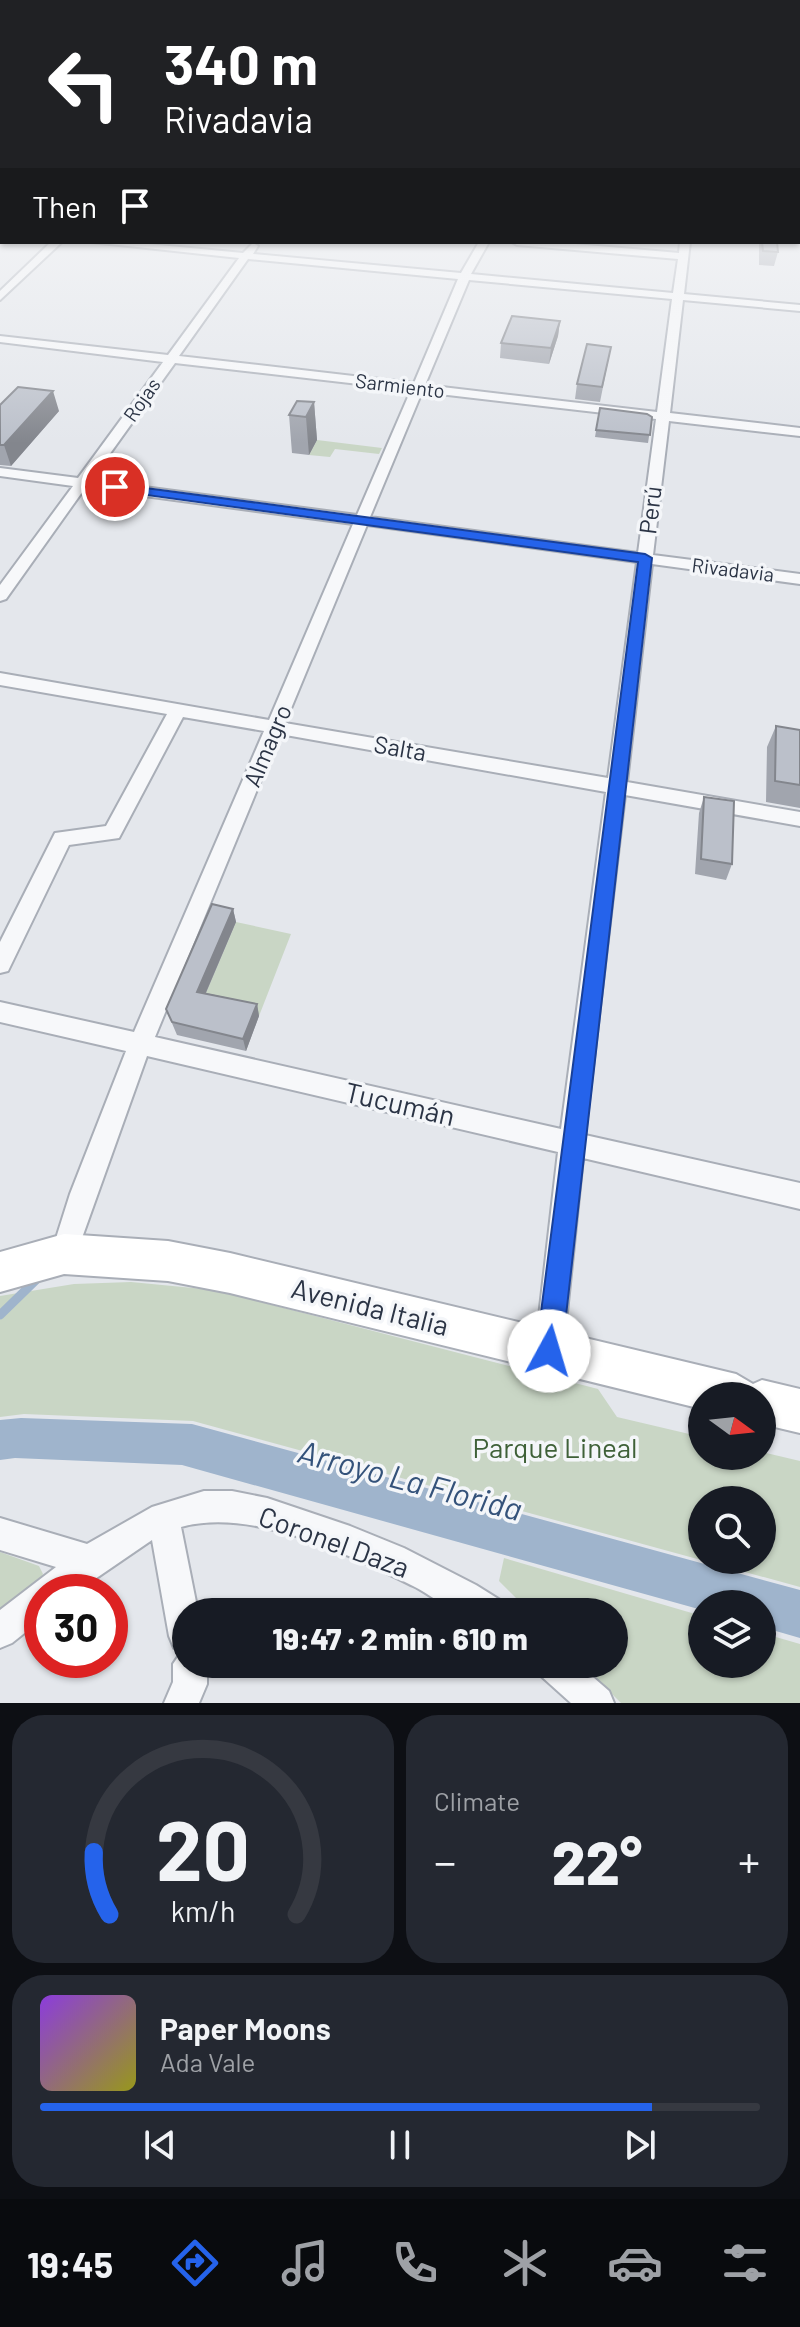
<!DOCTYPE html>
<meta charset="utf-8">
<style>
:root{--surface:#171b24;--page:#242831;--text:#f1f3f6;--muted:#9ea1a6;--line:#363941;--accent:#2563eb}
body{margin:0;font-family:Barlow,sans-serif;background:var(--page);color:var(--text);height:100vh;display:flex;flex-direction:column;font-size:30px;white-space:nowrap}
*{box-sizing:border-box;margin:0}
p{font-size:26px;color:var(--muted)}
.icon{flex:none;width:44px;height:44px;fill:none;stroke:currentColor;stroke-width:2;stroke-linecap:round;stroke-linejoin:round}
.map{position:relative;height:1703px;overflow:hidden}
.drawer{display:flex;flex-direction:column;gap:12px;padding:12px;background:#0d0f14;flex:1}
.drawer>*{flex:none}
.top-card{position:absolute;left:0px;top:0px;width:800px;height:244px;box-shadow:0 2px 6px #0004;background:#202124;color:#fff;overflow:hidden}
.needle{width:52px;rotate:105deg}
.fabs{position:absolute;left:688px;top:1382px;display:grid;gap:16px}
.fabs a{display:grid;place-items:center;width:88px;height:88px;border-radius:50%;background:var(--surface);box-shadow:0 2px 6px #0004;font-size:40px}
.speed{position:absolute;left:24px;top:1574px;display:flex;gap:16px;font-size:40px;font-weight:700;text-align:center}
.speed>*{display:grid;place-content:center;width:104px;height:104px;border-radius:50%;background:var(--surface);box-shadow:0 2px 6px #0004;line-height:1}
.speed .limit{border:12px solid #d22;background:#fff;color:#111}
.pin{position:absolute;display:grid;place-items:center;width:68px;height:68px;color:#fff;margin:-34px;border:4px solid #fff;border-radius:50%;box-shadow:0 2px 8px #0007}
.me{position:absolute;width:88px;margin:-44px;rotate:6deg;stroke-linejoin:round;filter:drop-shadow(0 0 6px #0008)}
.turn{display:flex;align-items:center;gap:28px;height:168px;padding:0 32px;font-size:36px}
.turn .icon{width:104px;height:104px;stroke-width:2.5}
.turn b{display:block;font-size:56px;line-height:68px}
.then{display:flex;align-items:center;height:76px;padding:0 32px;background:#0003;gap:16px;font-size:30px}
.big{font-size:60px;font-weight:800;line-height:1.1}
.drawer .tile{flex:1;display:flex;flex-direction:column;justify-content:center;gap:12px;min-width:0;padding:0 28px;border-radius:32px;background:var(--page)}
.drawer .dial{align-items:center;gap:0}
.dial svg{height:208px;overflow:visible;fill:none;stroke:var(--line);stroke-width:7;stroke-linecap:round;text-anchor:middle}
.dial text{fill:var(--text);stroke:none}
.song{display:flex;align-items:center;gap:24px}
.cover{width:96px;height:96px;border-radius:12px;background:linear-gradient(135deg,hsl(270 70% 55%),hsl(60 70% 35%))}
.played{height:8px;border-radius:4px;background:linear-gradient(90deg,var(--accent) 85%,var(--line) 85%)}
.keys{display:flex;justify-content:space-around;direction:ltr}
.heat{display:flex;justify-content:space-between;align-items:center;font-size:44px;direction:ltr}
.drawer .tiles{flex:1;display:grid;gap:12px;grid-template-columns:1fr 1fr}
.tile:last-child{grid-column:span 2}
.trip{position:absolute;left:172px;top:1598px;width:456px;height:80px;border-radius:40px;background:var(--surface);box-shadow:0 2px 6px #0004;font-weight:800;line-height:80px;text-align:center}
.dock{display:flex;height:128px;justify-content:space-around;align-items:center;background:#090b0e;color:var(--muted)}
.dock .icon{width:56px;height:56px}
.dock .active{color:var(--accent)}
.dock b{font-size:36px;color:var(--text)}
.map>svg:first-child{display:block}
</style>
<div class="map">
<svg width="800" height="1703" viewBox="0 0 800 1703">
<rect width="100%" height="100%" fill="#e4e7ec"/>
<path fill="#c9d6c5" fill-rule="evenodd" d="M317,440l65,8 -3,6 -44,-5 -5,8 -21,-2z
M236,922l55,12 -32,82 -58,-12z
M131,1282l83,8 384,99 19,28 85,20v19h60v-4l38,9v126l-607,-166 -169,-7 -24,3v-121l74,-12zM762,1500v60h-60v-60z
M0,1552l39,14 4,8 -6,11 -37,26z
M504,1558l198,58v48h60v-31l38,11v59h-179l-39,-39h32v-52h-84l-31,-31z"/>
<path fill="#9fb4cc" d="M21,1418l171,6 608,166v48l-38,-11v-23h-60v6l-520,-145 -167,-7 -15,2v-40z"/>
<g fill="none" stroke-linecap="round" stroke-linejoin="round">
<path stroke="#9fb4cc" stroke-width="9" d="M0,1315l38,-37"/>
<g stroke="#a9aeb7" stroke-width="4">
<path id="minor" d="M798,227h2v6h-2z
M0,231h2v6h-2z
M51,242h11l-62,58v-9z
M91,242h36l116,11 10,-10 5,3 -5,8 208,19 18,-31h10l-18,32 202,19 5,-34 -161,-14 -5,-3h40l127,11 1,-11h10l-6,52 116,11v6l-117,-11 -13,113 130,15v8l-131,-15 -16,134 147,19v10l-148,-20 -25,218 173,30v14l-175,-31 -40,340 215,48v26l-217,-51 -20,193 -4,10 -10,4 -10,-4 -4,-10 23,-199 -411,-96 -74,207 -9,4 -9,-4 -4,-9 19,-60 56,-143 -126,-29v-20l134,30 130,-301 -81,-14 -64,121 -50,7 -61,126 -8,2v-31l55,-109 51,-7 61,-112 -167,-29v-12l269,47 84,-196 -268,-36 -79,111 -6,2v-16l73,-99 -73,-10v-8l78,10 85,-116 -163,-20v-6l168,19 71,-97zM248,259l210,20 -44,104 -235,-27zM469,280l203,19 -15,113 -232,-27zM175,363l236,27 -54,125 -266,-35zM422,392l234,27 -18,134 -268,-36zM367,525l270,37 -29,216 -323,-55zM280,734l326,58 -45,337 -406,-92z
M204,1491h28l35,7 83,28 54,22 72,37 24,15 4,12c-13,0 -29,2 -42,0 -16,-3 -34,-19 -49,-26 -64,-31 -160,-79 -232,-59l17,85h-12v52h21v20l-8,19h-35l9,-21v-18l9,-13 -8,-3 -5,-12 -17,-96 -76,52h-34v27l-30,24 -12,5v-38l56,-43 -56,-17v-32l87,26 65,-37z
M536,1664h42l31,27 5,12h-43l-30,-27z"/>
</g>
<g stroke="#a9aeb7" stroke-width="4">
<path id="secondary" d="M64,1234l104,7 62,12 506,121 17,10 9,-4 38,9v44l-38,-9v-28h-60v13l-472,-116 -62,-12 -104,-7 -64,18v-40z"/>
</g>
<use href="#minor" fill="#f7f8fa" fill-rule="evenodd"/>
<use href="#secondary" fill="#fff" fill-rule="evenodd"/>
</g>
<path fill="#a1a5ae" d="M759,242h18l1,10 -4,14 -15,-1z
M560,321l-2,15 -9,28 -49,-6 1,-15z
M611,347l-11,55 -25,-3 2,-15z
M314,402l3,38 -8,15 -17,-2 -3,-38z
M0,405l59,6 -48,55 -11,-1z
M600,408l52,9 -4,26 -53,-6z
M776,726l24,4v78l-34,-6 1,-55z
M704,797l28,67 -6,16 -31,-6 4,-61z
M233,909l3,13 -30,71 51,11 2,12 -13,35 -69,-16 -11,-26z"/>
<path fill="#83868d" d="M560,321l-2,15 -9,28 2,-16z
M53,391l6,20 -48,55 -7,-21z
M314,402l3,38 -8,15 -3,-38z
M233,909l3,13 -35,82 -4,-12z
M257,1004l2,12 -13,35 -3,-12z"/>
<path fill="#bbc0ca" stroke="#83868d" stroke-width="2" d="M762,242h15l1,10 -15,-1z
M512,316l48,5 -9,27 -50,-5z
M587,344l24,3 -9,40 -25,-3z
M18,387l35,4 -49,54h-4v-40z
M297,401l17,1 -8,15 -17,-2z
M600,408l47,6 5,3 -2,18 -54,-5z
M776,726l24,4v55l-25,-4z
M704,797l30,4 -2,63 -31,-5z
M212,904l21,5 -36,83 60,12 -14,35 -71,-17 -6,-13z"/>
<linearGradient id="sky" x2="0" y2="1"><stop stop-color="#8bb4dd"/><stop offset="0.46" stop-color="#f3f4f6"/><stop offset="1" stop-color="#f3f4f6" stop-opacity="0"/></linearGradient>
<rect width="800" height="443" fill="url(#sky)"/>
<path fill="#2563eb" stroke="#184099" stroke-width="2" d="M115,484l530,70 7,4 -90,793 -4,9 -9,4 -10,-4 -3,-9 102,-789 -528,-72v-5z"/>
<g text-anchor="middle" stroke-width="7" stroke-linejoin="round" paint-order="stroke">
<g font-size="20" fill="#2b3445" stroke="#f4f6f9">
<text transform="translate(400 386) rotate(7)" y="7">Sarmiento</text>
<text transform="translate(142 400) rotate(-55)" y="7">Rojas</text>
<text transform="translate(733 570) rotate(7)" y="7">Rivadavia</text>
</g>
<g font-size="24" fill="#2b3445" stroke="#f4f6f9">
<text transform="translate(651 510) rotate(-83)" y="8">Perú</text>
<text transform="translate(268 746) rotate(-67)" y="8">Almagro</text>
<text transform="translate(400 749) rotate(10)" y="8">Salta</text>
</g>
<g font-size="28" fill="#2b3445" stroke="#f4f6f9">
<text transform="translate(400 1104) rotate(13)" y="10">Tucumán</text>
<text transform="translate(370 1307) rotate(14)" y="10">Avenida Italia</text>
<text transform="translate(334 1542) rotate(20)" y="10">Coronel Daza</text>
</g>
<g font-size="28" fill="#3f6138" stroke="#f4f6f9">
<text x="555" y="1458">Parque Lineal</text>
</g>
<g font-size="32" font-style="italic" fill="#34527a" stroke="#f4f6f9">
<text transform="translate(410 1481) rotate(15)" y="11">Arroyo La Florida</text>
</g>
</g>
</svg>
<div class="fabs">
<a><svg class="needle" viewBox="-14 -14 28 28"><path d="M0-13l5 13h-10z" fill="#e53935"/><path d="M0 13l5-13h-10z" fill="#9ea1a6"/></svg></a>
<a><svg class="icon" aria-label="search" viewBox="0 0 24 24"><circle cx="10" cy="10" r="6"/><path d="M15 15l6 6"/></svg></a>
<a><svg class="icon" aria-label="layers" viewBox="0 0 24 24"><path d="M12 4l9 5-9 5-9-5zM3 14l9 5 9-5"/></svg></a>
</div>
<div class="speed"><div class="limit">30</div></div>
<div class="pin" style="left:115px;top:487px;background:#d93025"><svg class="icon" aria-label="arrive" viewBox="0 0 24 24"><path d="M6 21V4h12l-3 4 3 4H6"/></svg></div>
<svg class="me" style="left:549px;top:1351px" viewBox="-20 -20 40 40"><circle r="19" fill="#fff"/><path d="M0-13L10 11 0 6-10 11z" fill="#2563eb"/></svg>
<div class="trip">19:47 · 2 min · 610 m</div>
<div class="top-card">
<div class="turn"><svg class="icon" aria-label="left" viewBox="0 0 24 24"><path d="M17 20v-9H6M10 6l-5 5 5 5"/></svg><div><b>340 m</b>Rivadavia</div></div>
<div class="then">Then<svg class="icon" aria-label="arrive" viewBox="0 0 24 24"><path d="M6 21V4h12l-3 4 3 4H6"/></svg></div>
</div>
</div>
<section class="drawer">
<div class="tiles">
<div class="tile dial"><svg viewBox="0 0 100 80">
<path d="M14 69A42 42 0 1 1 86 69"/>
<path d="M14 69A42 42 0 0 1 8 45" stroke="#2563eb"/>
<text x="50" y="56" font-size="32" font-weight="700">20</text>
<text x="50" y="72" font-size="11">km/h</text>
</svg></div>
<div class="tile"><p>Climate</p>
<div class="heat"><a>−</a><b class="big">22°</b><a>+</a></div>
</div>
<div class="tile">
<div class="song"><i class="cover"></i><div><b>Paper Moons</b><p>Ada Vale</p></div></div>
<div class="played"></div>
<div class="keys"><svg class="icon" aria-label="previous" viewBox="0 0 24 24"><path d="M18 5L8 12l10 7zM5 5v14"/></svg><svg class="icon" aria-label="pause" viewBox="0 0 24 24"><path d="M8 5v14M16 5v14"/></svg><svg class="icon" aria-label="next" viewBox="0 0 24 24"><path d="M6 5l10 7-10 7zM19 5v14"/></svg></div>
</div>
</div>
</section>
<nav class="dock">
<b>19:45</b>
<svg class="icon active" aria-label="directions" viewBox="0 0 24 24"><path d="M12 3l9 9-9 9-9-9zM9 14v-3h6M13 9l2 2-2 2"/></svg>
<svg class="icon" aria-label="music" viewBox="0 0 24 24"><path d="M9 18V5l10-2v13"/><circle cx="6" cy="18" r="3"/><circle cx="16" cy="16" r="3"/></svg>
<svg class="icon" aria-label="phone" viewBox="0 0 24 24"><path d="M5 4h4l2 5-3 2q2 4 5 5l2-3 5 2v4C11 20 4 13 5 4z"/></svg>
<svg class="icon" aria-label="climate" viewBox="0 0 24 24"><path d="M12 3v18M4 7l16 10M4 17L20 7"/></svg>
<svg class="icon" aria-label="car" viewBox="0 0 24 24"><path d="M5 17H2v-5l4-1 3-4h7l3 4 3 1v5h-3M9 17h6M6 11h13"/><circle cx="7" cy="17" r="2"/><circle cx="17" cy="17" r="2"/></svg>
<svg class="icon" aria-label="filters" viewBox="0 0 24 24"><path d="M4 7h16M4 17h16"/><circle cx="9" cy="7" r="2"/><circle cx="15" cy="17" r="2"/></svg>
</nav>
